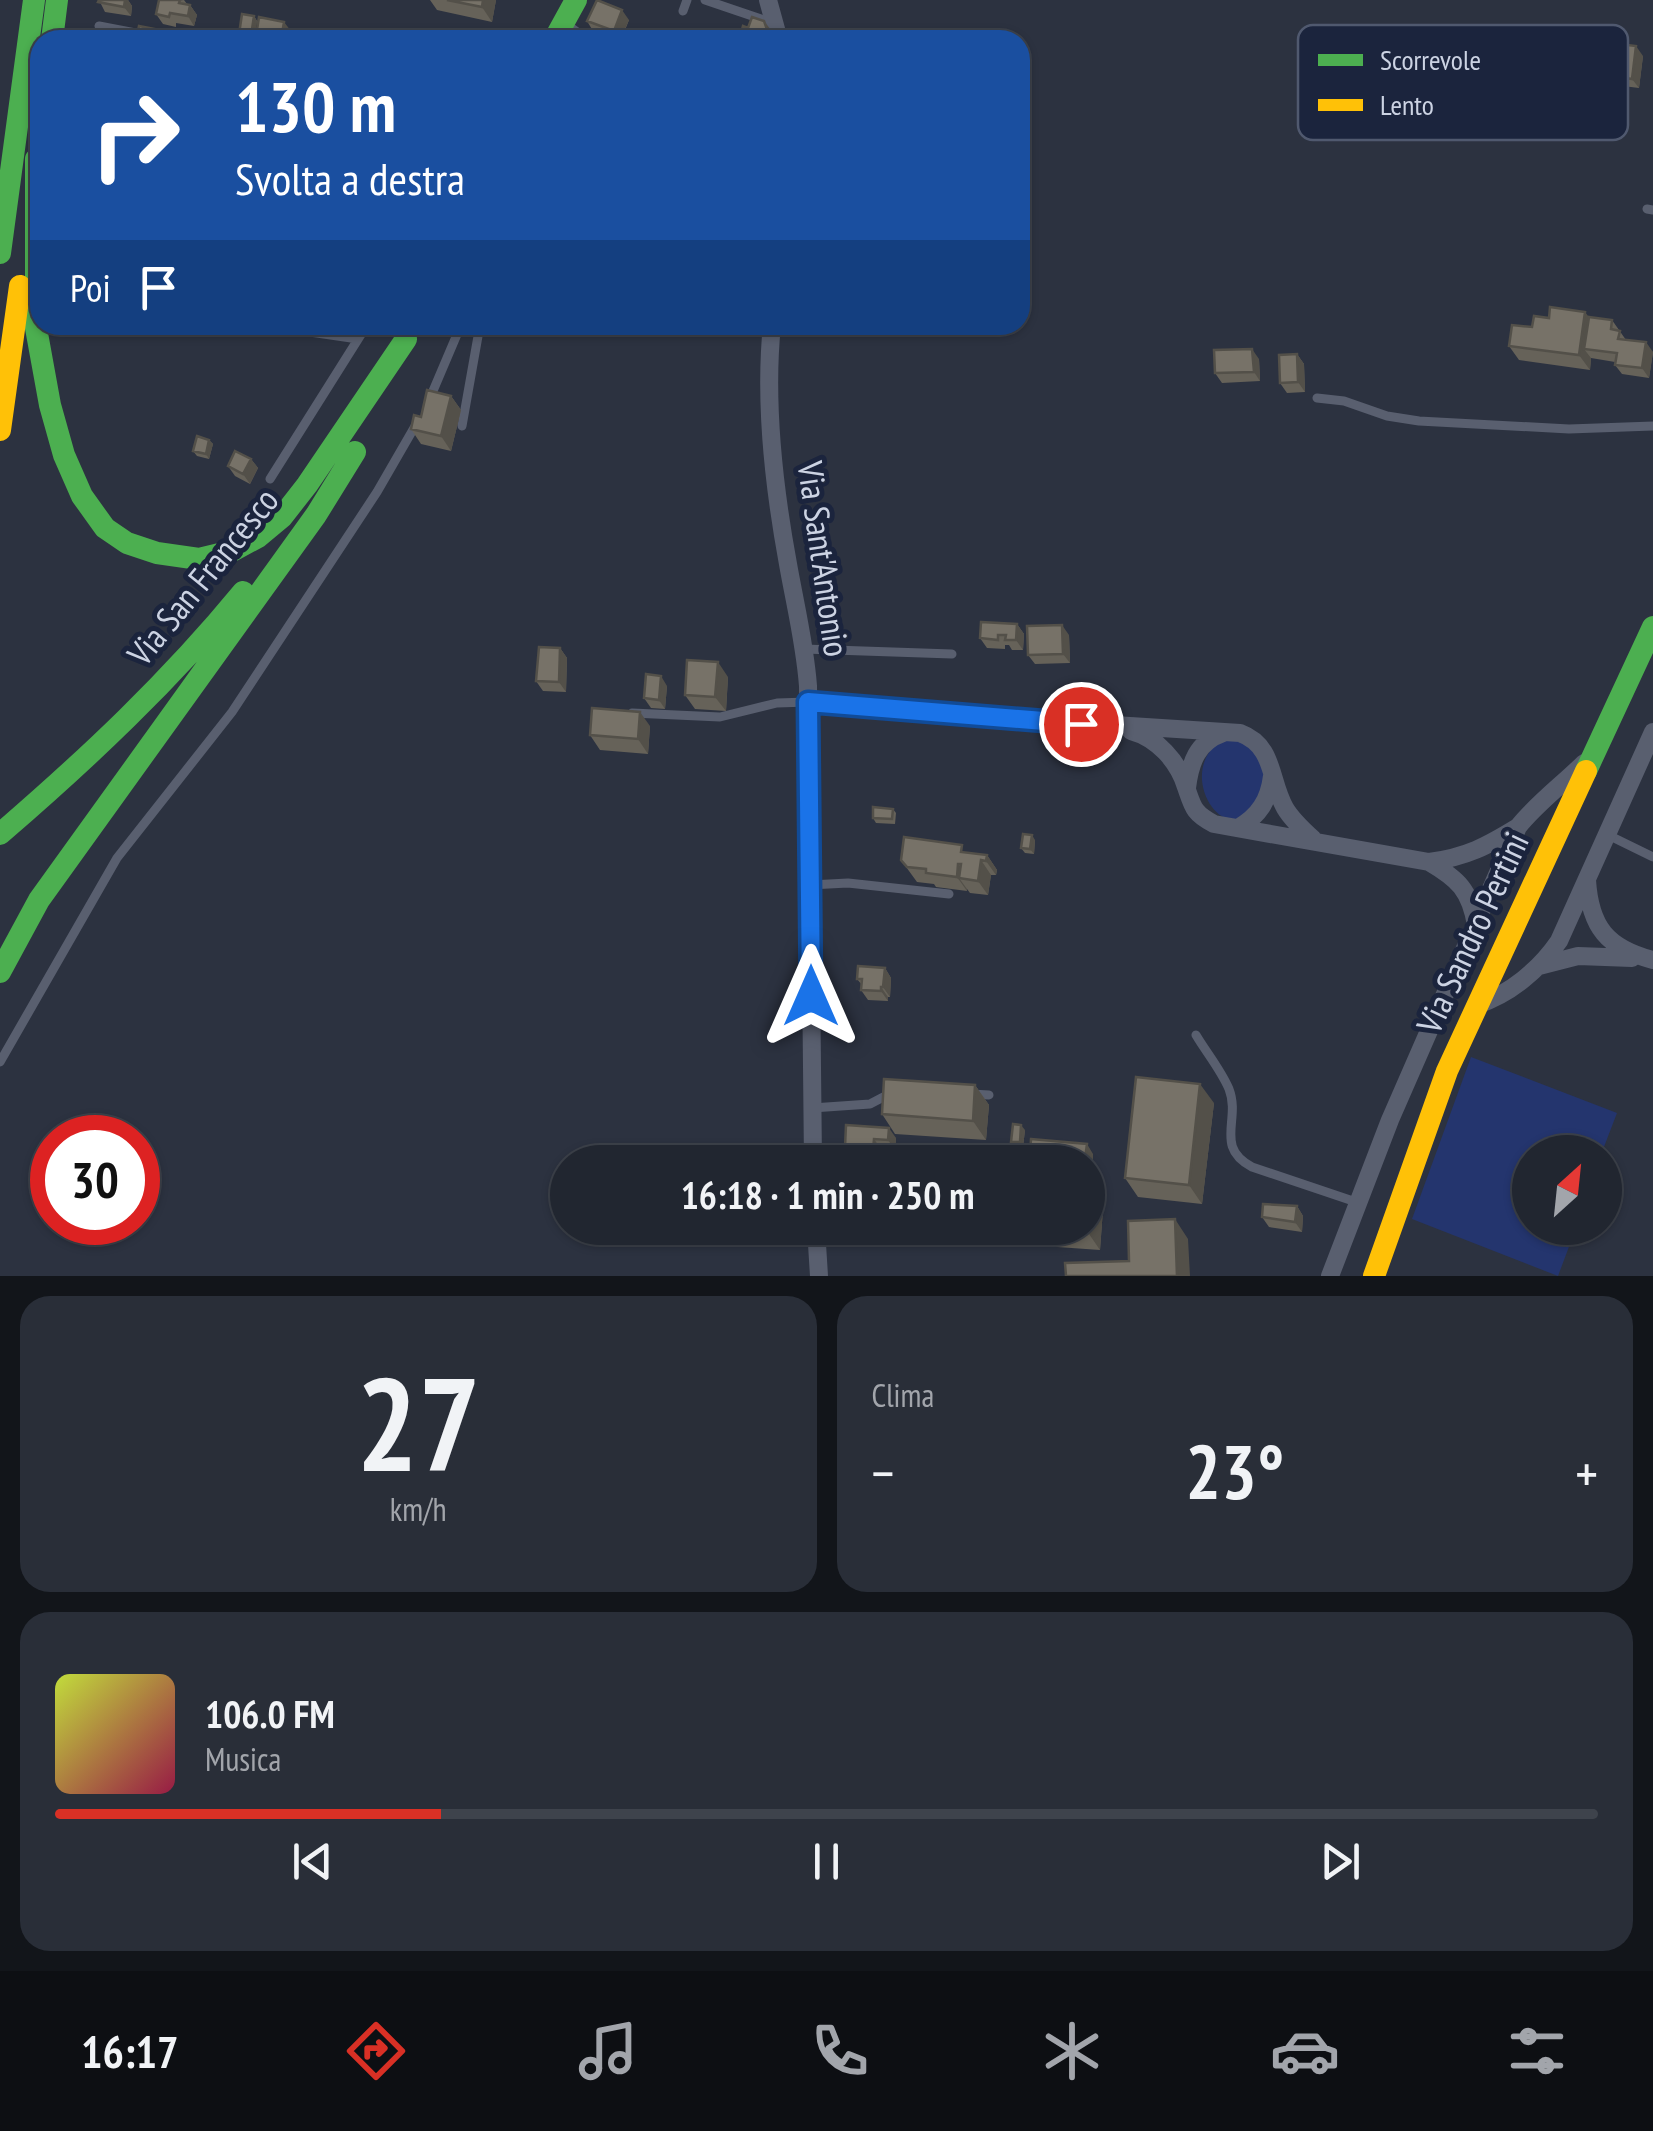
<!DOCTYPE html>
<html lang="it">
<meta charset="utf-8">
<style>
:root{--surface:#212630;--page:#292e38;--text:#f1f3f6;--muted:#a2a5ab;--line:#3e434c;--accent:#d93025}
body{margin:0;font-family:"PT Sans Narrow",sans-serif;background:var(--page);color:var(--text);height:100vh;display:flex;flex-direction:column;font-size:38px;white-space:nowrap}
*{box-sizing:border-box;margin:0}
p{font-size:32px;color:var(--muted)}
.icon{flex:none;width:55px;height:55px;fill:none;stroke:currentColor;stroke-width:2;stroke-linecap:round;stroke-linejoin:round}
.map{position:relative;height:1276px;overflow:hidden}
.drawer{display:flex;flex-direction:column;gap:20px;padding:20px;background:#12151a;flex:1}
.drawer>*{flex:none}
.guide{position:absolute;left:30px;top:30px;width:1000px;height:305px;border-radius:30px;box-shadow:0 2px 8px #0004,0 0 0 2px var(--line);background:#1a4fa0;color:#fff;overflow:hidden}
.needle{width:65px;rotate:27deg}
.fabs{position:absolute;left:1512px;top:1135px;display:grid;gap:20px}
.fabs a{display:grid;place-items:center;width:110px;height:110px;border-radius:50%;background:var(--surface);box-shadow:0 2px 8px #0004,0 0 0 2px var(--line);font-size:50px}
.speed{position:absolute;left:30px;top:1115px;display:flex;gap:20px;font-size:50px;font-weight:700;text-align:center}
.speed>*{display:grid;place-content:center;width:130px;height:130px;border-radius:50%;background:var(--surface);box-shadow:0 2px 8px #0004,0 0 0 2px var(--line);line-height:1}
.speed .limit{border:15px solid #d22;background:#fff;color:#111}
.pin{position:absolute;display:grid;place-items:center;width:85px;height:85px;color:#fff;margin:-42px;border:5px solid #fff;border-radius:50%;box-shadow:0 2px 10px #0007}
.me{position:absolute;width:110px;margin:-55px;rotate:0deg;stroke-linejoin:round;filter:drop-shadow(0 0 8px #0008)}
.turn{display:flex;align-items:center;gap:35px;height:210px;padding:0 40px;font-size:45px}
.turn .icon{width:130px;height:130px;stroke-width:2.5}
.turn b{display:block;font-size:70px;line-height:85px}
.then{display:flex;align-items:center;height:95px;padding:0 40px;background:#0003;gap:20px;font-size:38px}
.big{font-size:75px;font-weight:700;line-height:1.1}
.drawer .tile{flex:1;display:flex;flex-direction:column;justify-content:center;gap:15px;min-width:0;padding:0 35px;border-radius:30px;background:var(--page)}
.drawer .dial{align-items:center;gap:0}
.dial b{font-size:130px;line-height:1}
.song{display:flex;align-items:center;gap:30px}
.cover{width:120px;height:120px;border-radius:15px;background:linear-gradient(135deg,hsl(70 70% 55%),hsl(340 70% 35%))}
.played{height:10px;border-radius:5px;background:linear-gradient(90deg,var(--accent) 25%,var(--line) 25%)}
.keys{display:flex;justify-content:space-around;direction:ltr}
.heat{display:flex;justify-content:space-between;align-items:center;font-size:55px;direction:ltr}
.drawer .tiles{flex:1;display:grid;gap:20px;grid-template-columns:1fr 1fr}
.tile:last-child{grid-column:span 2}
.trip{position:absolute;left:550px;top:1145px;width:555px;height:100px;border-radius:50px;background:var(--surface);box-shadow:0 2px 8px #0004,0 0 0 2px var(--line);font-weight:700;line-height:100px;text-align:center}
.tab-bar{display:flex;height:160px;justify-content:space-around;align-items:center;background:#0d0f13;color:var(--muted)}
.tab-bar .icon{width:70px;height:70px}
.tab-bar .current{color:var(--accent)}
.tab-bar b{font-size:45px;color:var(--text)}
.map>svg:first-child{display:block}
</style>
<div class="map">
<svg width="1653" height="1276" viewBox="0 0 1653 1276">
<rect width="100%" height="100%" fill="#2c3240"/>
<path fill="#24356e" d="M1223,739l24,1 18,27c-1,10 -2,24 -6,32 -29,61 -89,-26 -36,-60z
M1471,1057l146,56 -15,39h-72v76h46l-18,48 -146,-57z"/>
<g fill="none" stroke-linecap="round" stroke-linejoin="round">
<path stroke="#595f6f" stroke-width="9" d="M705,0l68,23
M683,11l4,-11
M566,24l22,16
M99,26l47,9
M634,36l18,4
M1647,209l6,1
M262,325l96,14
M430,398l31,-73
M1317,398l27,3 43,15 32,5 150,8 84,-3
M462,426l18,-101
M270,479l97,-154
M804,649l148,5
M632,713l88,4 57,-14 31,-1
M1608,835l45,22
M810,885l38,-2 101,11
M1196,1035c10,17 25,35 33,54 12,31 -15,58 23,78l107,36
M0,1062l117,-204 115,-146 145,-220 41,-71
M971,1094l18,1
M812,1108l58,-4 21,-11"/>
<path stroke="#595f6f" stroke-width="18" d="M768,0l11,40
M772,325c-8,77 2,163 16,239 7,40 17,80 20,122l5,476
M808,702l212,17 220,14c35,13 29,47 45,75 7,12 18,22 28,31
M1131,731c26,7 47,30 55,56 7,20 7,26 28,37l215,38c38,-5 58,-16 89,-35
M1187,788c3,-25 10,-46 36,-55
M1238,828c21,-12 31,-28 34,-52
M1429,862c29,17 41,28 47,63
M1587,880c3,47 20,68 66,80
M1539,966l39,-10 54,2
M1477,1005c33,-11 62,-35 82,-64l94,-209
M816,1228l3,48
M1330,1276l60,-156 128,-293c18,-23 45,-43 66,-64"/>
<path stroke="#4caf50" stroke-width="22" d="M52,40l5,-40
M554,40l22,-40
M36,159v169l14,77 14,50 18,41 23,32 22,15 30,10 42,6 33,-8 26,-14 24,-20 25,-32 99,-146
M0,253l34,-253
M1586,771l67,-144
M0,834c87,-75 170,-153 243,-242
M0,972l39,-72 277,-385 39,-63"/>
<path stroke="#ffc107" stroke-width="22" d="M0,430l20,-144
M1374,1276l73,-205 139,-300"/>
</g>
<path fill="#666259" d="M99,0h29l4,6 -1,10 -26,-4z
M184,0l3,4 3,1 7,10 -3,11 -18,-3v4l-13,-3 -7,-10 14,-13z
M430,0h66l-4,22 -55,-12z
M254,16l3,5 -3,19 -12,-1 -3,-5z
M629,20l-8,20 -28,-9 -6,-10z
M1643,56l-4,32 -24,-3 -7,-10z
M1589,317l23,3 14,20 27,12 -4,26 -27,-4 -7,-9v-3l-24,-4 -1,12 -71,-10 -10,-14 23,-19z
M1297,354l7,10 1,28 -18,1 -7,-10z
M1259,359l1,22 -38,2 -7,-10z
M451,396l10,14 -10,41 -30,-7 -10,-15 10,-12z
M209,440l4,4 -4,15 -12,-3 -4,-5z
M251,459l7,9 -8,16 -15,-8 -7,-10z
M1017,624l7,10 -1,16h-11l-3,-5h-4v4l-18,-1 -7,-10z
M1069,635l1,28 -35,1 -7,-9z
M560,648l7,10 -1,34 -23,-1 -7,-10z
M728,677l-2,34 -31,-2 -10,-14z
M667,686l-2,23 -14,-1 -7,-10z
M650,726l-2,28 -48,-4 -10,-15z
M893,809l3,4 -1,11 -19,-1 -3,-5z
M1035,840l-1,14 -9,-1 -4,-5z
M967,853l20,2 10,15 -1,5h-5l-3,20 -18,-2 -3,-4v2l-31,-4 -2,-3 -17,-2 -16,-22z
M885,968l6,10 -1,19h-2v4l-20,-1 -7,-10 1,-5 -5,-6z
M975,1085l14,20 -3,35 -91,-6 -13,-20z
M1214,1103l-12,101 -64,-7 -13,-19z
M846,1125l50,13 -1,12 -14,-1 -1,11 -28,-3 -7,-10z
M1025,1130l-2,17h-8l-4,-5z
M1030,1154h63v10l12,18 -5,68 -71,-5 -12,-17h71z
M1297,1206l6,10 -1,16 -33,-5 -7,-10z"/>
<path fill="#535049" d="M125,0h3l4,6 -1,10 -7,-9z
M483,0h13l-4,22 -10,-15z
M190,5l7,10 -3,11 -6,-10z
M622,10l7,10 -9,20 -6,-9z
M254,16l3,5 -3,19 -3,-4z
M764,21l7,9 3,10h-5z
M284,22l7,9 -1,9h-9z
M1636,46l7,10 -4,32 -7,-9z
M1585,312l11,14 -12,23 7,9 -1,12 -11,-15z
M1646,342l7,10 -4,26 -7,-10z
M1252,349l7,10 1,22 -6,-9z
M1297,354l7,10 1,28 -7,-10z
M451,396l10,14 -10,41 -10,-15z
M209,440l4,4 -4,15 -3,-5z
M251,459l7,9 -8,16 -7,-10z
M1017,624l7,10 -1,16 -7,-10z
M1062,625l7,10 1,28 -7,-9z
M560,648l7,10 -1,34 -7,-10z
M718,662l10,15 -2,34 -11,-14z
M661,676l6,10 -2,23 -6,-9z
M640,712l10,14 -2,28 -10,-15z
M1032,835l3,5 -1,14 -4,-5z
M987,855l10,15 -1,5 -10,-14z
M981,860l10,15 -3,20 -10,-14z
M958,864l11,14h-10l8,11v2l-10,-14z
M885,968l6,10 -1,19 -7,-10z
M881,987l7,10v4l-7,-10z
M1200,1084l14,19 -12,101 -13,-19z
M975,1085l14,20 -3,35 -13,-19z
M1021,1125l4,5 -2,17 -3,-5z
M889,1128l7,10 -1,12 -7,-10z
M874,1139l7,10 -1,11 -7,-10z
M1087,1144l6,10v10l12,18 -5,68 -13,-19 4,-64 -6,-8z
M1297,1206l6,10 -1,16 -7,-10z
M1175,1219l13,20 2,37h-13z"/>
<path fill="#777268" stroke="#535049" stroke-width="2.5" d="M99,0h26l-1,7 -26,-5z
M159,0h21l-1,3 11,2 -2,11 -18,-3 -1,4 -13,-3z
M447,0h36l-1,7z
M597,0l25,10 -8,21 -27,-10z
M242,14l12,2 -3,20 -12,-2z
M259,17l25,5 -3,18 -25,-4z
M752,17l12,4 5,14v5h-30l4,-14 5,2z
M139,26l26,5 -1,9h-28z
M352,31l50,8v1h-52z
M1619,44l17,2 -4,33 -24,-4 2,-16h3l1,-5 4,1z
M1550,307l35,5 -6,43 -70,-9 3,-21 20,2 2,-11 15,2z
M1589,317l23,3 -1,9 9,2 -2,8 28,3 -4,26 -27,-3 2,-12 -33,-4z
M1252,349l2,23 -39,1 -1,-23z
M1297,354l1,28 -18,1 -1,-28z
M427,390l24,6 -10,40 -30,-7 3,-14 7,2z
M197,436l12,4 -3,14 -13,-3z
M235,451l16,8 -8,15 -15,-8z
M981,622l36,2 -1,16h-11l1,-5h-8v5l-18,-2z
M1062,625l1,29 -35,1 -1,-29z
M539,647l21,1 -1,34 -23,-1z
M687,660l31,2 -3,35 -30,-2z
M646,674l15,2 -2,24 -15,-2z
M592,708l48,4 -2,27 -48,-4z
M873,807l20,2 -1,10 -19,-1z
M1023,834l9,1 -2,14 -9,-1z
M904,837l58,8 -1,7 26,3 -1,6 -5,-1 -3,21 -19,-3 2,-14h-3l-1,13 -31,-4v-4l-19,-2 -6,-7z
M858,966l27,2 -2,19h-2v4l-20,-1 1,-11h-5z
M1136,1077l64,7 -11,101 -64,-7z
M884,1079l91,6 -2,36 -91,-7z
M1013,1124l8,1 -1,17h-9z
M846,1125l43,3 -1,12 -14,-1 -1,11 -28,-3z
M1031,1139l56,5 -2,15 -55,-5z
M1020,1158l67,4h-67z
M1088,1163h3l-3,58z
M1263,1204l34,2 -2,16 -33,-5z
M1175,1219l2,57h-111l-1,-13 64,-2 -1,-40z
M1041,1228h46v3z"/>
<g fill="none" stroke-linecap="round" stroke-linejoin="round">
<g stroke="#114b97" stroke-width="25">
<path id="route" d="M811,996l-3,-294 273,22"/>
</g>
<use href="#route" stroke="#1a73e8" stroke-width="18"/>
</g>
<g text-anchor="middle" stroke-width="10" stroke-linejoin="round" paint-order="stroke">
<g font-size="35" fill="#ccd3e3" stroke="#1b243d">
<text transform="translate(823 559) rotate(82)" y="12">Via Sant'Antonio</text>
<text transform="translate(203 577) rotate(-51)" y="12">Via San Francesco</text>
<text transform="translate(1473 933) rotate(-65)" y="12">Via Sandro Pertini</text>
</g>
</g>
<rect x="1298" y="25" width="330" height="115" rx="15" fill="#1b243d" stroke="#50596f" stroke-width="2.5"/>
<rect x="1318" y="54" width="45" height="12" fill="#4caf50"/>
<rect x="1318" y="99" width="45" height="12" fill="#ffc107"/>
<g font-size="28" fill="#ccd3e3">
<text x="1380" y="70">Scorrevole</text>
<text x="1380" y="115">Lento</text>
</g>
</svg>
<div class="fabs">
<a><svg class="needle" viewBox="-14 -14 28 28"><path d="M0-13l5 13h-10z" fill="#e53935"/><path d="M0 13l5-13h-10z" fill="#a2a5ab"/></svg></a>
</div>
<div class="speed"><div class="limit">30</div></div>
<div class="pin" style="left:1081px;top:724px;background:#d93025"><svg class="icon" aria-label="arrive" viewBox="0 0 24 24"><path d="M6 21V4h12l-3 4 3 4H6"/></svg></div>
<svg class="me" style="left:811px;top:996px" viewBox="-20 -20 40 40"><path d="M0-17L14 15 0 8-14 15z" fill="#1a73e8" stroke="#fff" stroke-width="4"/></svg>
<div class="trip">16:18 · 1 min · 250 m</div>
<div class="guide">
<div class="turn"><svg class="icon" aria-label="right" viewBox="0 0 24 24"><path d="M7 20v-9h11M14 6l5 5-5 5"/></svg><div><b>130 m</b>Svolta a destra</div></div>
<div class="then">Poi<svg class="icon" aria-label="arrive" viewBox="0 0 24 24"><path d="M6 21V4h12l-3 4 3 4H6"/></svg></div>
</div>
</div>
<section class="drawer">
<div class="tiles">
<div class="tile dial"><b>27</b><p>km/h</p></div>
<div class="tile"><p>Clima</p>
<div class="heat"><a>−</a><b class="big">23°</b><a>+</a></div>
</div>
<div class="tile">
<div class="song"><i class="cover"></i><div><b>106.0 FM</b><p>Musica</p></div></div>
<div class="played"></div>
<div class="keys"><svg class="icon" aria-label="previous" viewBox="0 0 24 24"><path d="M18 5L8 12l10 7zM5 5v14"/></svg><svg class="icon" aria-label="pause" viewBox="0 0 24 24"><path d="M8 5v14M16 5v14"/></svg><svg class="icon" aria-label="next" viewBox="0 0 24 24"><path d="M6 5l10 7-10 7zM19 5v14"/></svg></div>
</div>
</div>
</section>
<nav class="tab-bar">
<b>16:17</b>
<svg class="icon current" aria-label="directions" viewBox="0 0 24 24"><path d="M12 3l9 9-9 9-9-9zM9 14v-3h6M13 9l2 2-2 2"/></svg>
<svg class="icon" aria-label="music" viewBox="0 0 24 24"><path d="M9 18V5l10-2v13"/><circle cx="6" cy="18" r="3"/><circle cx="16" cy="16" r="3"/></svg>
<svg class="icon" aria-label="phone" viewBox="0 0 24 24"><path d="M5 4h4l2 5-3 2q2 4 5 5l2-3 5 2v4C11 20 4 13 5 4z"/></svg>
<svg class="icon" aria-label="climate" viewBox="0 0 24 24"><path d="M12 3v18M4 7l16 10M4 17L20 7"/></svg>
<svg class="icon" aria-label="car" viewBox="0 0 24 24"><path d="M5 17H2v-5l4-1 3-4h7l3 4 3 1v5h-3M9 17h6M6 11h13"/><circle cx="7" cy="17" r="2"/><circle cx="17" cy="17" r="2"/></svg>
<svg class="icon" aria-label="filters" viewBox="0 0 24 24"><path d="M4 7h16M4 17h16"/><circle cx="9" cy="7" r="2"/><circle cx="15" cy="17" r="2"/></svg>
</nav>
